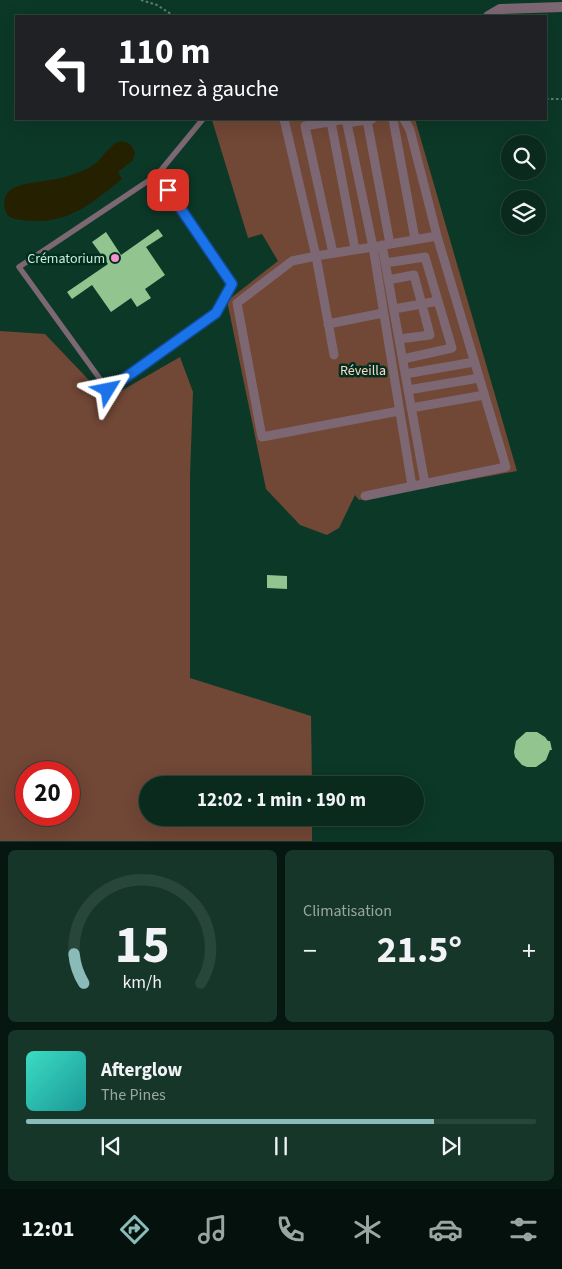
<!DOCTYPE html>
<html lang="fr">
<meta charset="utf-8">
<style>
:root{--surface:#092a1d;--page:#17362a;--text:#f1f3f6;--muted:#99a7a4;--line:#29463b;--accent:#8bbbb9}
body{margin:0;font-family:"Source Sans 3",sans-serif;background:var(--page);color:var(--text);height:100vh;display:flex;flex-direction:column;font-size:19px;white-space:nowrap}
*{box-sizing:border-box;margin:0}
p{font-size:16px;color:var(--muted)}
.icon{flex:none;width:28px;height:28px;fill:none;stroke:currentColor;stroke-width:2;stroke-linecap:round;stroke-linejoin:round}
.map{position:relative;height:842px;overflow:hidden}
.drawer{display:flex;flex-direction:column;gap:8px;padding:8px;background:#051710;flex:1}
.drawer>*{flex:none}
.hud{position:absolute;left:15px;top:15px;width:532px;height:105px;border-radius:0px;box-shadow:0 5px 20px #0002,0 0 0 1px var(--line);background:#202124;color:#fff;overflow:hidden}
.controls{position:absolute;left:501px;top:135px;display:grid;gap:10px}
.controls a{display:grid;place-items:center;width:45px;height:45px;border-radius:50%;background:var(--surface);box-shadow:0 5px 20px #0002,0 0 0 1px var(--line);font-size:25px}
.speed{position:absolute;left:15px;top:761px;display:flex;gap:10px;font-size:25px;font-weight:700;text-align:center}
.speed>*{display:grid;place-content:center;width:65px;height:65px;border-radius:50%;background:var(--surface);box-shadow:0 5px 20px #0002,0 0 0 1px var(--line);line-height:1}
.speed .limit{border:8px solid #d22;background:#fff;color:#111}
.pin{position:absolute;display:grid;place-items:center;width:42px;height:42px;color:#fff;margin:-21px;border-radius:10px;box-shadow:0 2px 8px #0006}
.me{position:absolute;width:55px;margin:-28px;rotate:55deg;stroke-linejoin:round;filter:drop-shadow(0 0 4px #0008)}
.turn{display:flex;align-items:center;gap:18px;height:105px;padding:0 20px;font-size:22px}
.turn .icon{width:65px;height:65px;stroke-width:2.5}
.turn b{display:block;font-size:35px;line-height:42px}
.big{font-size:38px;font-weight:700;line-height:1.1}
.drawer .card{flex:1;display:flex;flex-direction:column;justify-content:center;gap:8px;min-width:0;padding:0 18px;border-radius:8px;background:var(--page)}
.drawer .dial{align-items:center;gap:0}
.dial svg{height:130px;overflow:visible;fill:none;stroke:var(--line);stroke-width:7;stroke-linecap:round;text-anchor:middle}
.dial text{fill:var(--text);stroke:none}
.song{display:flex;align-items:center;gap:15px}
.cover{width:60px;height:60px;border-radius:8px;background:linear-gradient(135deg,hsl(170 70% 55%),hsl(180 70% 35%))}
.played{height:5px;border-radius:2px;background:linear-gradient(90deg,var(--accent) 80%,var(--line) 80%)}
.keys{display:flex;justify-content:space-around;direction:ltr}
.heat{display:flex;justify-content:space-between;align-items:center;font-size:28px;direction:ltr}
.drawer .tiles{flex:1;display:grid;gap:8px;grid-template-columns:1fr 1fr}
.card:last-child{grid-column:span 2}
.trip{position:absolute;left:139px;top:776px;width:285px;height:50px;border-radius:25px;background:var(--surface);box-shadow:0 5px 20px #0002,0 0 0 1px var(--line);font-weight:700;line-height:50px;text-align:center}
.tab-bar{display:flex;height:80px;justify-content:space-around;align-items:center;background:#04110c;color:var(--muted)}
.tab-bar .icon{width:35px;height:35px}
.tab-bar .current{color:var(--accent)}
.tab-bar b{font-size:22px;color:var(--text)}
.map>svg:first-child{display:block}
</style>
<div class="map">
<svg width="562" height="842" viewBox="0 0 562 842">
<rect width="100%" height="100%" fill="#0c3827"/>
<path fill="#714736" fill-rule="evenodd" d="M214,119h201l102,352 -158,29 -4,-5 -16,33 -12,7 -27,-10 -34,-36 -39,-188 51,-40 -16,-27 -14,4 -36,-118z
M0,331l45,3 62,65 73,-42 13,35 -3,84v202l121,38 1,69h-164v33h164v23h-312zM26,772h43v43h-43z"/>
<path fill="#252100" d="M118,142c9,-2 15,3 17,12l-3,7 -14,11 4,7c-33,26 -55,47 -100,41 -8,-1 -15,-2 -17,-11 -2,-7 0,-14 4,-18 9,-9 46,-10 59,-15 9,-3 21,-7 28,-13 8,-7 12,-16 22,-21z"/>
<path fill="#92c48f" d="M158,229l5,7 -17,11 19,28 -20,14 6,9 -14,9 -6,-9 -20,14 -19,-27 -20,14 -5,-7 41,-28 -16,-22 14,-10 15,23z
M267,575l20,1v13l-20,-1z
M526,732h11l8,5 3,4h2l2,9h-2l-4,10 -10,7h-9l-5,-2 -7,-8 -1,-5 2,-11z"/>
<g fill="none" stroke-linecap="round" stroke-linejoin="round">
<path stroke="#5a7f6f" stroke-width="2" stroke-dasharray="2.5 2.5" stroke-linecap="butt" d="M141,0l16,5 17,11
M546,99h16"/>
<path stroke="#7c6773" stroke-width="5.5" d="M157,175l75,109 -16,29 -108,77 -89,-123 138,-92 46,-56"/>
<path stroke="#7c6773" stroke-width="9" d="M284,119l32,137 57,-9 39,239
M346,119l27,128 64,-11 -27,-106 -6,-11
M393,119l22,120
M367,120l23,124
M331,122l24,127
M347,123l25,-4
M382,245l43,239
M333,253l-28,-127 41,-7
M385,263l40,-6 27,91 -49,11
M388,280l26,-5 16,60 -31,4
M394,309l44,-8
M328,324l55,-11
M334,355l-18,-99 -24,5 -55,42 25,134 137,-26
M405,374l69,-12
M408,390l71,-12
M411,408l73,-13
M365,496l141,-29 -69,-231"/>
<path stroke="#7c6773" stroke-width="10" d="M488,16l12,-7 62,-2"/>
</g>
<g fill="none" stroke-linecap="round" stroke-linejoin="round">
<g stroke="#114b97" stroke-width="12">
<path id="route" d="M108,390l108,-77 16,-29 -64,-94"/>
</g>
<use href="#route" stroke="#1a73e8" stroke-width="9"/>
</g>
<circle fill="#f790cf" stroke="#002e1e" stroke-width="2" cx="115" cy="258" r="5"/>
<g text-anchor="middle" stroke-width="5" stroke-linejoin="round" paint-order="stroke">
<g font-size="14" fill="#cde9da" stroke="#002e1e" text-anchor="end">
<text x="105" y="263">Crématorium</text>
</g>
<g font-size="14" fill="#fdd7c7" stroke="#002e1e">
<text x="363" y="375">Réveilla</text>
</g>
</g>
</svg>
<div class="controls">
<a><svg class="icon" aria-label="search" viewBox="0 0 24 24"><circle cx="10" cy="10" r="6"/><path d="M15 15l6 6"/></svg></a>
<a><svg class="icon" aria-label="layers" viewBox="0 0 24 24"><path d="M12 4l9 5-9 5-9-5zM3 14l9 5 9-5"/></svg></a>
</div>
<div class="speed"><div class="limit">20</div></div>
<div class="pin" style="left:168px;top:190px;background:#d93025"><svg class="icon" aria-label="arrive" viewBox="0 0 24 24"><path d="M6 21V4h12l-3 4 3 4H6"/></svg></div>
<svg class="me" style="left:108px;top:390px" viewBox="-20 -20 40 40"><path d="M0-17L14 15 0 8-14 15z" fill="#1a73e8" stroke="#fff" stroke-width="4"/></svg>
<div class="trip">12:02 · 1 min · 190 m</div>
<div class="hud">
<div class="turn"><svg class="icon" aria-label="left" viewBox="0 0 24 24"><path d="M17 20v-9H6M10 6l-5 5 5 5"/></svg><div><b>110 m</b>Tournez à gauche</div></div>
</div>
</div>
<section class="drawer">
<div class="tiles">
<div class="card dial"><svg viewBox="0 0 100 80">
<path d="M14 69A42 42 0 1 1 86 69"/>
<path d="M14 69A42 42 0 0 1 8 51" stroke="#8bbbb9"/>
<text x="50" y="56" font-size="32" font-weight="700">15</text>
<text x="50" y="72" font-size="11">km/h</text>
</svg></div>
<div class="card"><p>Climatisation</p>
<div class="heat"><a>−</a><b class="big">21.5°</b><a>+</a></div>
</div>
<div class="card">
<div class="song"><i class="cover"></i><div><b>Afterglow</b><p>The Pines</p></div></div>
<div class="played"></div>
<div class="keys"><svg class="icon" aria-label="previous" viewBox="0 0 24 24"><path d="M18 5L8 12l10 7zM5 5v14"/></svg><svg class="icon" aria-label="pause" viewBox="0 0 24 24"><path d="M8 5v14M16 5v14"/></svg><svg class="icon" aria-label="next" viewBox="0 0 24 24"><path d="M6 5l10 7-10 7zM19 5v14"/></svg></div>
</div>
</div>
</section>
<nav class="tab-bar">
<b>12:01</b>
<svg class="icon current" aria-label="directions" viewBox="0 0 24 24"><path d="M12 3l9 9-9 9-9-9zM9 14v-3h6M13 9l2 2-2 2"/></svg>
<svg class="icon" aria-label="music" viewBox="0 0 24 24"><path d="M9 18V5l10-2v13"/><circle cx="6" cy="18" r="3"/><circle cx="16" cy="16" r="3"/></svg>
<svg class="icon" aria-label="phone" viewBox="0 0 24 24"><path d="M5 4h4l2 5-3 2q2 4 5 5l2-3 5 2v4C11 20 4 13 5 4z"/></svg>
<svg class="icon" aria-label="climate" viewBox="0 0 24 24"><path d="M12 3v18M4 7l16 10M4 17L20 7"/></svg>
<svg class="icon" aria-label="car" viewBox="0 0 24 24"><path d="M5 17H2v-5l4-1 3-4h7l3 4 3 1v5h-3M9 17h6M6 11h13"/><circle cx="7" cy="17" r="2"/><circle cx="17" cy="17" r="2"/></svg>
<svg class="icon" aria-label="filters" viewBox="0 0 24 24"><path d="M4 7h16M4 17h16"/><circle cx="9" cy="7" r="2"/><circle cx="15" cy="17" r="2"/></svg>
</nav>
